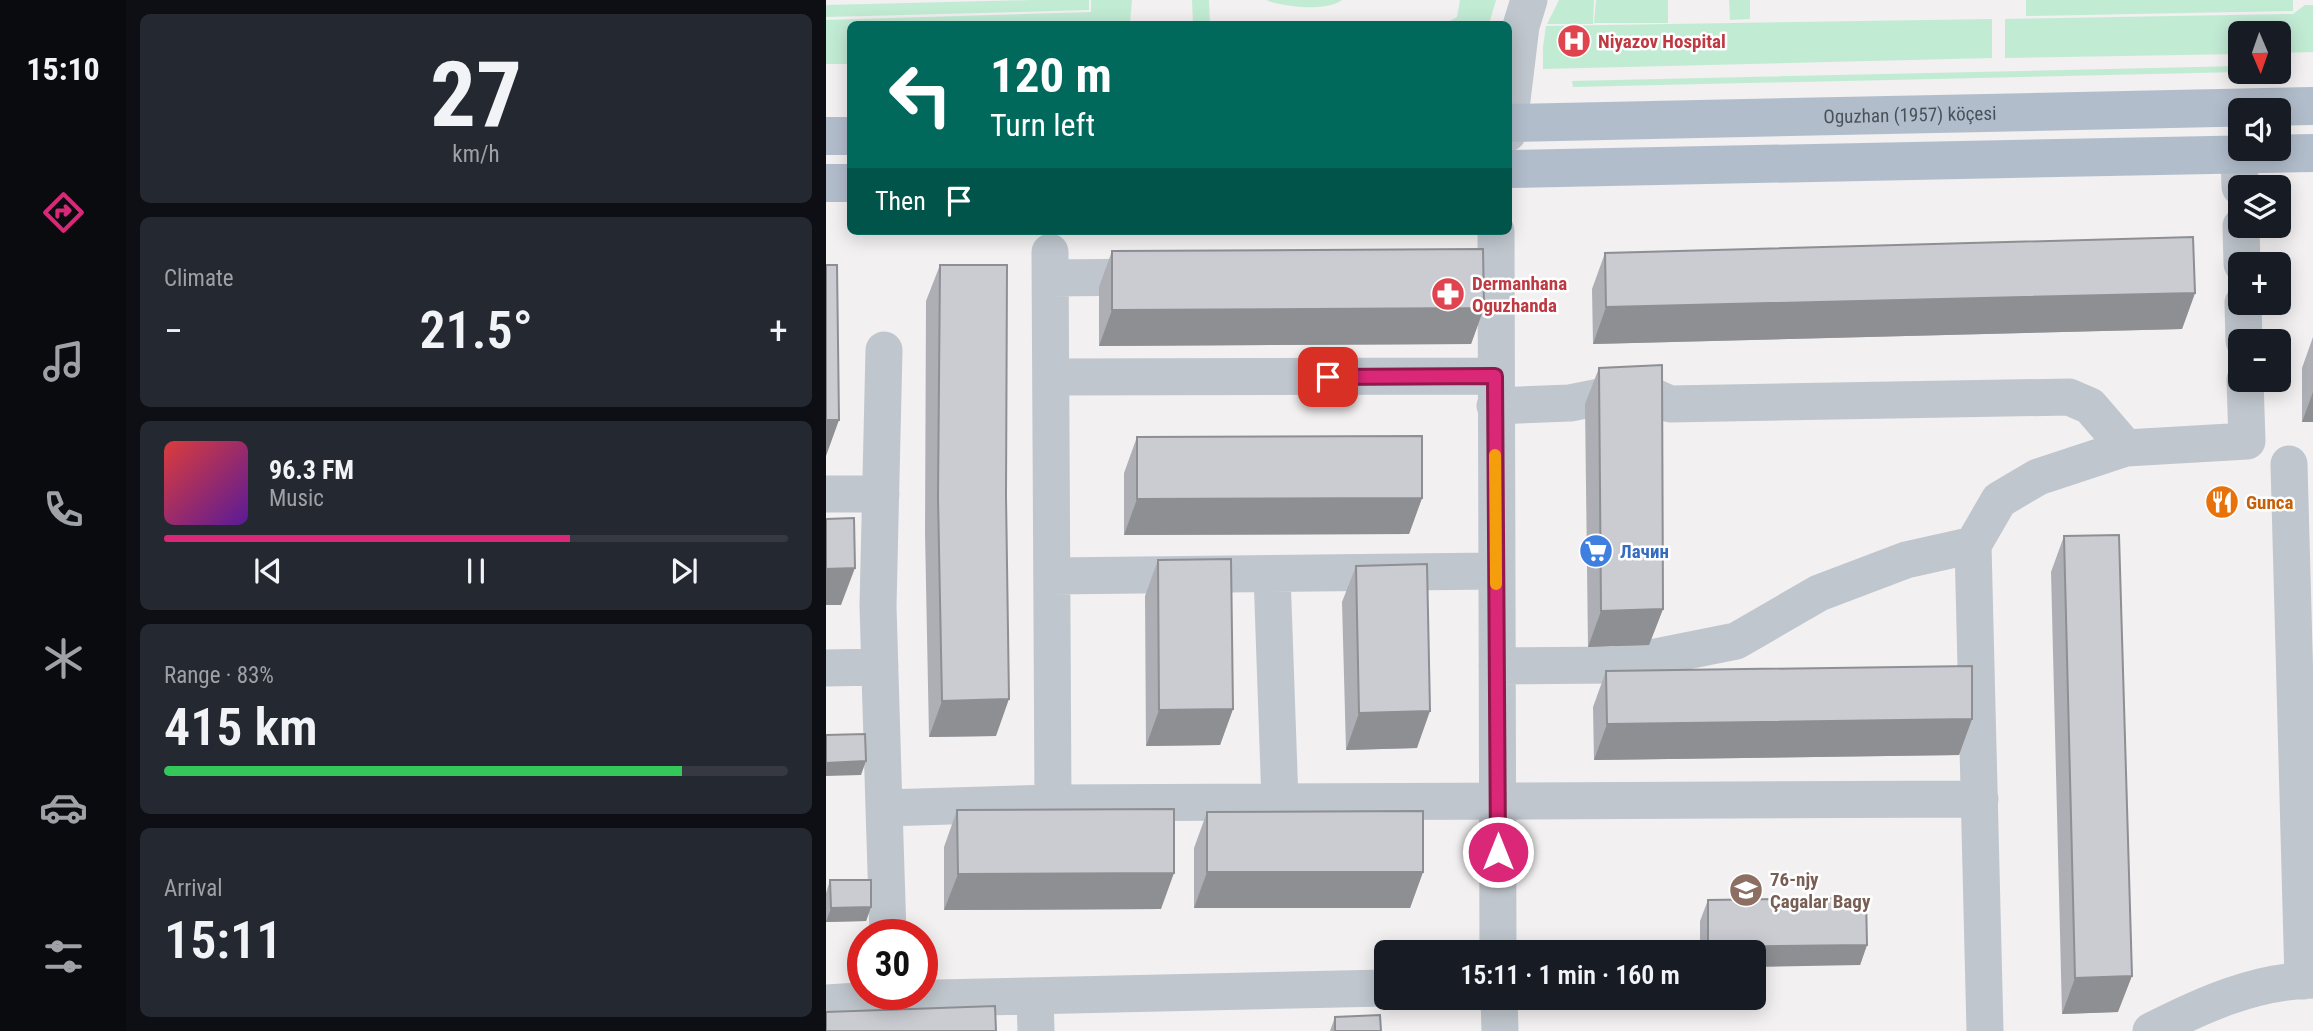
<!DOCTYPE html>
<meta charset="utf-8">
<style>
:root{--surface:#171b24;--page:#242831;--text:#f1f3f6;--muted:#9ea1a6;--line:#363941;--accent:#db2777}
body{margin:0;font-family:"Roboto Condensed",sans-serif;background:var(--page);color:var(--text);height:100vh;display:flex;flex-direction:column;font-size:26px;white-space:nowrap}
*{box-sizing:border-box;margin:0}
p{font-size:23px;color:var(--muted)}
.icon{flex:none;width:38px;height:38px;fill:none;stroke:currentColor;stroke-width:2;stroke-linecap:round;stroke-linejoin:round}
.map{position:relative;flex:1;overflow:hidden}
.sheet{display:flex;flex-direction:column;gap:14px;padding:14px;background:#0d0f14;width:700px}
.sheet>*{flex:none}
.top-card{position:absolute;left:21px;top:21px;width:665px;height:214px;border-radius:10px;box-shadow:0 4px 18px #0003;background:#00695c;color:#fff;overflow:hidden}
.needle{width:46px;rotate:178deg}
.buttons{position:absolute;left:1402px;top:21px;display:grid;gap:14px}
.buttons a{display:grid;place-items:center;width:63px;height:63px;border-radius:10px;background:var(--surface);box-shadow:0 4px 18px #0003;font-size:35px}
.speed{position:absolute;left:21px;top:919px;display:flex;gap:14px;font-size:35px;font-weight:700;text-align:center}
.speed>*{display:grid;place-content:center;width:91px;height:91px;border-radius:50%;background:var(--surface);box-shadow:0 4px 18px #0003;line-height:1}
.speed .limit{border:10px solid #d22;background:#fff;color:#111}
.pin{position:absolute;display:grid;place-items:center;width:60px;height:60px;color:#fff;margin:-30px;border-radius:14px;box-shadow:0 4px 10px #0006}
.me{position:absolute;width:77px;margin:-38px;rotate:0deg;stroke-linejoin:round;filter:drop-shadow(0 0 5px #0008)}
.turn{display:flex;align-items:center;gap:24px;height:147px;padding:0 28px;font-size:32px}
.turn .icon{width:91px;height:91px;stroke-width:2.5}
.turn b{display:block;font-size:49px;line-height:60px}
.then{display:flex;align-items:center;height:66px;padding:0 28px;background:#0003;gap:14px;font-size:26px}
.big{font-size:52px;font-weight:600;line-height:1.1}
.sheet .tile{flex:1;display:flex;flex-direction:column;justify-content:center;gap:10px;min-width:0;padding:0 24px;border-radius:10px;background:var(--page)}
.sheet .dial{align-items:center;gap:0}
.dial b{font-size:91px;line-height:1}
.song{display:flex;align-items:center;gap:21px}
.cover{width:84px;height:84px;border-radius:10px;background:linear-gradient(135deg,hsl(0 70% 55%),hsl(270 70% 35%))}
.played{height:7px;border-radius:4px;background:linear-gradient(90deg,var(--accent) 65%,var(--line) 65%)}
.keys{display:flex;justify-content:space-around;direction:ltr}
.heat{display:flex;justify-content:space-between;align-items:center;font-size:38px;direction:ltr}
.charge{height:10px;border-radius:5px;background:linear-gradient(90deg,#34c759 83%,var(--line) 0)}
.trip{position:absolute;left:548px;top:940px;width:392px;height:70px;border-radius:10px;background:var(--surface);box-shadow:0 4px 18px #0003;font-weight:600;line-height:70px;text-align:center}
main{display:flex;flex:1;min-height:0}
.tabs{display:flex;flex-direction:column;width:126px;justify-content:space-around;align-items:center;background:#090b0e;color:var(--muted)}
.tabs .icon{width:49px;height:49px}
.tabs .on{color:var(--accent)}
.tabs b{font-size:32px;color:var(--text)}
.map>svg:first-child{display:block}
</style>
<main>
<nav class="tabs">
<b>15:10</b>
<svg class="icon on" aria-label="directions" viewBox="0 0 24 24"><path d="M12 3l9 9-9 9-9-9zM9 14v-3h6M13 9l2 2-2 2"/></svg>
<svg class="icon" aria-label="music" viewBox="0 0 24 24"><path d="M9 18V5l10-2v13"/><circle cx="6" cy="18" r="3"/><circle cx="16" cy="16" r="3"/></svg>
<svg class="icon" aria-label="phone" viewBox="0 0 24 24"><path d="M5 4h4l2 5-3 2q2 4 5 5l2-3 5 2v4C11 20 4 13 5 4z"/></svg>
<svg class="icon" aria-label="climate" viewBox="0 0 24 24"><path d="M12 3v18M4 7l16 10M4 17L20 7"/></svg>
<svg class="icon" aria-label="car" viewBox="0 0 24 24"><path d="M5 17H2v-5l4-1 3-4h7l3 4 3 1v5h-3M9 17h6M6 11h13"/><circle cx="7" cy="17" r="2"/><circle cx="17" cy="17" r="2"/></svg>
<svg class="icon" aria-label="filters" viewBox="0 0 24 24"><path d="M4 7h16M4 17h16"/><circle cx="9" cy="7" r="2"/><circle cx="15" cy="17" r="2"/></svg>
</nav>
<section class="sheet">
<div class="tile dial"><b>27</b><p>km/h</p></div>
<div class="tile"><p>Climate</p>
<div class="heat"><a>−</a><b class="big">21.5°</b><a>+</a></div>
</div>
<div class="tile">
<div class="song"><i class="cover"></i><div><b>96.3 FM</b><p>Music</p></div></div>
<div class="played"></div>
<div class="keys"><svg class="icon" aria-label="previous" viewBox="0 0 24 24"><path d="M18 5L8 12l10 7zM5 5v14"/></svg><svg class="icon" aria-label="pause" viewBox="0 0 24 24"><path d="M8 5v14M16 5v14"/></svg><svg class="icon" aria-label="next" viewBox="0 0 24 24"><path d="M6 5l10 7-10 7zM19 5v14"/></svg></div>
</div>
<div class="tile"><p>Range · 83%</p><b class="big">415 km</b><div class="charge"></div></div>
<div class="tile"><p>Arrival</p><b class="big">15:11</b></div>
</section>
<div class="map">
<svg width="1487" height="1031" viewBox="0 0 1487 1031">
<rect width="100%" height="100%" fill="#f2f0f0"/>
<path fill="#c2ebd4" d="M206,0h57v10l-263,7v-12z
M265,0h41l-2,24h-280v40h-24v-44l265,-8z
M366,0h17l1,24 240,-3 7,-4 3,-17h36l-7,24h-296z
M440,0h76c-15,12 -59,7 -76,0z
M733,0h35l-1,24h-46z
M770,0h72v23h-74z
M903,0h21v19l-20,1z
M1200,0h267v11l-267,5z
M1479,5h8v47l-34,1 -1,-20h-38v21l-235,4v-39l288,-5z
M1166,19v39l-449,11v-22l3,-21z
M1414,66v6l-667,15 -1,-6z"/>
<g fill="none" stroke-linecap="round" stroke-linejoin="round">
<path stroke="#bfc6cd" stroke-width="37" d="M682,133l13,-107 8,-26
M1413,155l1,32
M1415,226l1,38
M670,231l2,721
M224,278l100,-1
M1417,303l1,38
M225,377l444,-1
M669,406l75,-3 35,-7 43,-2 22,10 399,-7 21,9 36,42
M1463,464l14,517
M0,494h55
M446,574l8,228
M226,576l444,-5
M671,666l119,-1 120,-24 83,-48 87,-33 67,-15
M0,668l54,-1
M227,803l927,-4
M58,808l-6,-202 6,-256
M62,934l-4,-126 169,-5 -3,-551
M64,994v5l496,-11
M209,998l1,33
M673,998l1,33
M0,1003l64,-4
M1159,1031l-12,-486 26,-45 39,-23 88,-29 121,-7 -2,-61
M1325,1031c51,-26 104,-50 162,-51"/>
<g stroke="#b2bdcc" stroke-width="38">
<path id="s1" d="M682,123l805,-17"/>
<path d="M0,136h24"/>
<path d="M682,169l805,-16"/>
<path d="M0,183h24"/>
</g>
</g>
<path fill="#aeafb5" d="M286,251l372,57 -13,36 -372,2v-59z
M779,253l590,40 -13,36 -589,15 -1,-55z
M114,265l56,471 -67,1 -4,-204 1,-232z
M1487,337v85h-11v-54z
M773,368l64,241 -14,36 -61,2 -3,-243z
M311,437l285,61 -13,36 -285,1v-62z
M1238,536l54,476 -56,2 -11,-442z
M332,560l75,149 -13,36 -74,1 -1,-150z
M530,566l61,182 -71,2 -4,-148z
M780,671l366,48 -13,36 -365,5 -1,-53z
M131,810l204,99 -217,1v-63z
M381,812l216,60 -13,36h-216v-60z
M4,880l41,27 -5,14 -40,1v-29z
M882,900l159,45 -7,20 -106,-13h-54v-31z
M509,1017l46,14h-51z"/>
<path fill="#8d8f93" d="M1369,293l-13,36 -589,15 13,-37z
M658,308l-13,36 -372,2 13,-36z
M1487,392v30h-11z
M0,420h13l-13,36z
M596,498l-13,36 -285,1 13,-36z
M29,568l-14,37h-15v-36z
M837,609l-14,36 -61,2 13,-36z
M183,699l-13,37 -67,1 13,-36z
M407,709l-13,36 -74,1 13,-36z
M604,711l-13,37 -71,2 13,-37z
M1146,719l-13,36 -365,5 13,-36z
M40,761l-5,14 -35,1v-13z
M381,872h216l-13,36h-216z
M348,873l-13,36 -217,1 14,-36z
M45,907l-5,14 -40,1 5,-14z
M1041,945l-7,20 -106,2v-15h-48l2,-5z
M1306,976l-14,36 -56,2 13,-36z"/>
<path fill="#caccd2" stroke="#8d8f93" stroke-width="2" d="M1367,237l2,56 -589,14 -1,-54z
M657,249l1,59 -372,2v-59z
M0,265h11l2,155h-13z
M114,265h67l-1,231 3,203 -67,2 -4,-204z
M836,365l1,244 -62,2 -2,-243z
M596,436v62l-285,1v-62z
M28,518l1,50 -29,1v-50z
M1293,535l13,441 -57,2 -11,-442z
M405,559l2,150 -74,1 -1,-150z
M601,564l3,147 -71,2 -3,-147z
M1146,666v53l-365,5 -1,-53z
M39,734l1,27 -40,2v-28z
M348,809v64l-216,1 -1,-64z
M597,811v61h-216v-60z
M4,880h41v27l-40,1z
M1040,898l1,47 -159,2v-47z
M169,1006l1,25h-170v-19z
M554,1015l1,16h-46v-14z"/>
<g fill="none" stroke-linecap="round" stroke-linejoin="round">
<g stroke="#8e194d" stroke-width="18">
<path id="route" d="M502,377l167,-1 3,476"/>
</g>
<use href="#route" stroke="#db2777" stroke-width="12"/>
<path stroke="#f59e0b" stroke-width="12" d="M669,455l1,129"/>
</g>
<defs>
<g id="hospital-disc" transform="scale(1.75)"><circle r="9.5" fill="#e0444e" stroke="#fff"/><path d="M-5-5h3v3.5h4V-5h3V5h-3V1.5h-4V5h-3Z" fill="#fff"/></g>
<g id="pharmacy-disc" transform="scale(1.75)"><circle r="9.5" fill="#e0444e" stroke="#fff"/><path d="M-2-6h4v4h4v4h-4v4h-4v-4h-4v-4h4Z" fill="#fff"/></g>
<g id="restaurant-disc" transform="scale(1.75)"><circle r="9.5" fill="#e8710a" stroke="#fff"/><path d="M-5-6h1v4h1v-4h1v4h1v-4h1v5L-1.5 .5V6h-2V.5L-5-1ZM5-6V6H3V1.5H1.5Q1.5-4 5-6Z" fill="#fff"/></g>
<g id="supermarket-disc" transform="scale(1.75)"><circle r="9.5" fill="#3f7fe0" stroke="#fff"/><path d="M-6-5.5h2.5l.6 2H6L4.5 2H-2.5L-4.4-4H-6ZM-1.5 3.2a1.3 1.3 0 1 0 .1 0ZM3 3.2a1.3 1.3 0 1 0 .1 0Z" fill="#fff"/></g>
<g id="school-disc" transform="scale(1.75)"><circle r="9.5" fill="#8d6e63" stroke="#fff"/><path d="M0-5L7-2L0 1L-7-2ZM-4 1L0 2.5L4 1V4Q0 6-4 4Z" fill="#fff"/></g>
</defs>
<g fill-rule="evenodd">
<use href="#hospital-disc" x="748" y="41"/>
<use href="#pharmacy-disc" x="622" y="294"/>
<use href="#restaurant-disc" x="1396" y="502"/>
<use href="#supermarket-disc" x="770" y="551"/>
<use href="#school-disc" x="920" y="890"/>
</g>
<g text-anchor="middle" stroke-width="5" stroke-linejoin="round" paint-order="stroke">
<g font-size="19" font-weight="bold" fill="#be3a42" stroke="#fff" text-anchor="start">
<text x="772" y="48">Niyazov Hospital</text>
<text x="646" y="290">Dermanhana<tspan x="646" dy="22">Oguzhanda</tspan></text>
</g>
<g font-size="19" fill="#49525b" stroke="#fff">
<text dy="7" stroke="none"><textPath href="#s1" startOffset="402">Oguzhan (1957) köçesi</textPath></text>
</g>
<g font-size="19" font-weight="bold" fill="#c56008" stroke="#fff" text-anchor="start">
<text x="1420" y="509">Gunca</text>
</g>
<g font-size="19" font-weight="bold" fill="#366cbe" stroke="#fff" text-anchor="start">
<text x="794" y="558">Лачин</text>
</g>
<g font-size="19" font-weight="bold" fill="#785e54" stroke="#fff" text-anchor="start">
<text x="944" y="886">76-njy<tspan x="944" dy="22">Çagalar Bagy</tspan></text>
</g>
</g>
</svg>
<div class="buttons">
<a><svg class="needle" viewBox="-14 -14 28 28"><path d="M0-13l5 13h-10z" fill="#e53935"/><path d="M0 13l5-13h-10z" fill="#9ea1a6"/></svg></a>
<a><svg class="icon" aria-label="sound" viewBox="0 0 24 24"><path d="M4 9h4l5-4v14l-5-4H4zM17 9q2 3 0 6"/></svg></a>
<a><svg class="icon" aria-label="layers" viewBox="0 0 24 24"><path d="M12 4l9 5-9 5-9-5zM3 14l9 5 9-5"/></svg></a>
<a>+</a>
<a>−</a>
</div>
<div class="speed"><div class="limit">30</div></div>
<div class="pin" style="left:502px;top:377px;background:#d93025"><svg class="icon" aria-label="arrive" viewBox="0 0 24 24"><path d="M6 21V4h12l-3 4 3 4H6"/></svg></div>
<svg class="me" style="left:672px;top:852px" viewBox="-20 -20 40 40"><circle r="17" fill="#db2777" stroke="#fff" stroke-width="3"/><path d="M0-11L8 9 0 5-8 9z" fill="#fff"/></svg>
<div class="trip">15:11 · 1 min · 160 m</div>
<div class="top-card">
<div class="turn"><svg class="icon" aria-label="left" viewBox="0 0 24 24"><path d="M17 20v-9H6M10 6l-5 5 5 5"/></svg><div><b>120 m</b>Turn left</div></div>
<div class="then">Then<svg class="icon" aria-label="arrive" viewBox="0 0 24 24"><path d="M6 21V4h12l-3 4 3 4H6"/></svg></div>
</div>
</div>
</main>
